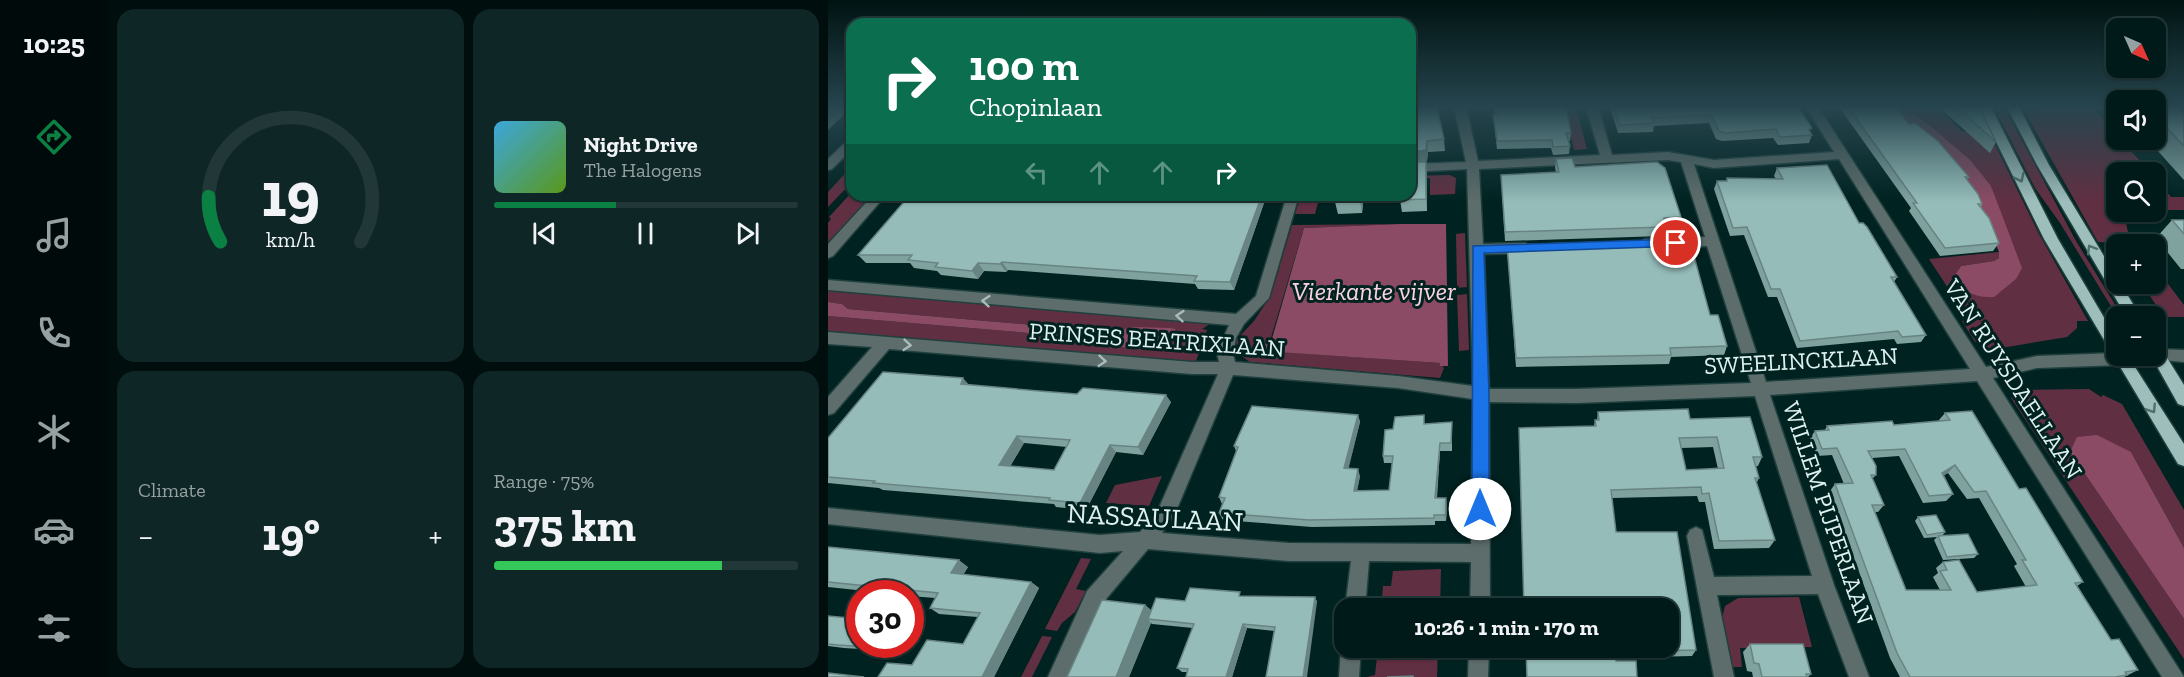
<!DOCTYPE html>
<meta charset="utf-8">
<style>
:root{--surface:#001a19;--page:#0e2726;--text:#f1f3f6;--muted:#95a1a2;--line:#223838;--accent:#0b8043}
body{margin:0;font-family:"Zilla Slab",serif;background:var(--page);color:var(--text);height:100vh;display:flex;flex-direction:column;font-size:22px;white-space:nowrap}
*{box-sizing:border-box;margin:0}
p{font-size:20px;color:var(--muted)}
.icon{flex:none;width:33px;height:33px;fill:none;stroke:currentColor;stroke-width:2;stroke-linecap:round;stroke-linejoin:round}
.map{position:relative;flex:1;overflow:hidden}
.details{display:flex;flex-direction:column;gap:9px;padding:9px;background:#000e0e;width:720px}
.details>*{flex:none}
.guide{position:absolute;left:18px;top:18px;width:570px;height:183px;border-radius:18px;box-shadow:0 2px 4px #0004,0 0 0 2px var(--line);background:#0b6e4f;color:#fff;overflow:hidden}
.needle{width:39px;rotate:135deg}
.tools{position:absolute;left:1278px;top:18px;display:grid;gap:12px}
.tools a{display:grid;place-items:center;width:60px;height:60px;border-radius:12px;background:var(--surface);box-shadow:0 2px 4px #0004,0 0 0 2px var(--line);font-size:30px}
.speed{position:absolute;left:18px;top:580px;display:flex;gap:12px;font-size:30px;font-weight:700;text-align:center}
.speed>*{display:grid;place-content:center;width:78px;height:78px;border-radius:50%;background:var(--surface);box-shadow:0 2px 4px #0004,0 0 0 2px var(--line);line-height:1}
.speed .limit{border:9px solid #d22;background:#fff;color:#111}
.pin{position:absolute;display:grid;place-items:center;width:51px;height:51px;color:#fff;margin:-26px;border:3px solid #fff;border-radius:50%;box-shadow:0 2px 6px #0007}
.me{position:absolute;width:66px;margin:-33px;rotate:0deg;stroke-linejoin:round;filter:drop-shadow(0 0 4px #0008)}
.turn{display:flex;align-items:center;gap:21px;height:126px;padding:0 24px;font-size:27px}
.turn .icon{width:78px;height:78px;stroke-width:2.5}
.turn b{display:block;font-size:42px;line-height:51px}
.lanes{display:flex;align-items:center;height:57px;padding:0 24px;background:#0003;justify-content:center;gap:30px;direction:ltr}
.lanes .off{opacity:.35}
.big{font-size:45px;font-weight:800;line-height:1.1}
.details .widget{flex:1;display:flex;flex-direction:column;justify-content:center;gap:9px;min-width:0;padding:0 21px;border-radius:18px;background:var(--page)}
.details .dial{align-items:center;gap:0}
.dial svg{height:156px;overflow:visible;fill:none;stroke:var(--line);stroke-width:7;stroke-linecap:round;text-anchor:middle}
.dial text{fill:var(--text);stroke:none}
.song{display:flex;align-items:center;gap:18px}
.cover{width:72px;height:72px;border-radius:9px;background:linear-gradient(135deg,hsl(200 70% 55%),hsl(90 70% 35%))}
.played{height:6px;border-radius:3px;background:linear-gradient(90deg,var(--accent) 40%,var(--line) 40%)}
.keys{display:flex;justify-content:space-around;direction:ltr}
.heat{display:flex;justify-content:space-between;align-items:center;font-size:33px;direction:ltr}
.charge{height:9px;border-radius:4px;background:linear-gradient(90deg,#34c759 75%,var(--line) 0)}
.details .tiles{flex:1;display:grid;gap:9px;grid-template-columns:repeat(2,1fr)}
.trip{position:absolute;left:506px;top:598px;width:345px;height:60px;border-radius:18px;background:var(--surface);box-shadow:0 2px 4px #0004,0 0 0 2px var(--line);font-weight:800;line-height:60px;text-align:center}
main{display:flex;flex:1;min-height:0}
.menu{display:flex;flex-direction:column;width:108px;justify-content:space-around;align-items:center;background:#000a0a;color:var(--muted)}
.menu .icon{width:42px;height:42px}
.menu .on{color:var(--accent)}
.menu b{font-size:27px;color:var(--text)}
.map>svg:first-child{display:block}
</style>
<main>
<nav class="menu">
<b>10:25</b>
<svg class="icon on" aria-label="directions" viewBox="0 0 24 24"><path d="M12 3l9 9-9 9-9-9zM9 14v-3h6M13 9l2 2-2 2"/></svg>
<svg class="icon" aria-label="music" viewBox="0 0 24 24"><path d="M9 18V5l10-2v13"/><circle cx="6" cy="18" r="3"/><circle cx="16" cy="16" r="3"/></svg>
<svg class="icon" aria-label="phone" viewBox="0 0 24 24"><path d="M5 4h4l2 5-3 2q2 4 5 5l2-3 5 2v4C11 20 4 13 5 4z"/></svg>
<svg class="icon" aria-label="climate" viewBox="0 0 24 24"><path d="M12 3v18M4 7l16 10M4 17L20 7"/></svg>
<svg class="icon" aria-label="car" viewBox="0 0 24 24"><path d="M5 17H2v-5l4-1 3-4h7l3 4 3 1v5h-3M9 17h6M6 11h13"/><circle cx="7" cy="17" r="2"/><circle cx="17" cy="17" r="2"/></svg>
<svg class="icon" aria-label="filters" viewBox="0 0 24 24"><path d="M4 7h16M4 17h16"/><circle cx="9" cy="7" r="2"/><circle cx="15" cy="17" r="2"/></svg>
</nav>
<section class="details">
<div class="tiles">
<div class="widget dial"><svg viewBox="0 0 100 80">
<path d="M14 69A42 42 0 1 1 86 69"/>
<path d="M14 69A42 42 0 0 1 8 46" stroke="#0b8043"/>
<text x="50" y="56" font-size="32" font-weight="700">19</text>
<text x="50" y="72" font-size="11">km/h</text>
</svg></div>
<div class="widget">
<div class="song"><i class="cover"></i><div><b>Night Drive</b><p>The Halogens</p></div></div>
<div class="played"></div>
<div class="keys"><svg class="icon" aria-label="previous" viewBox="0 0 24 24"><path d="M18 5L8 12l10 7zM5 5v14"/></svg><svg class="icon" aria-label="pause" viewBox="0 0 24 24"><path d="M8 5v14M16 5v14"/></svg><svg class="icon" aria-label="next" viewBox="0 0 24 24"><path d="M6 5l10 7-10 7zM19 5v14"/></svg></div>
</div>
<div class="widget"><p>Climate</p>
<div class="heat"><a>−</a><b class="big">19°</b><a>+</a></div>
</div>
<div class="widget"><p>Range · 75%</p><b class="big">375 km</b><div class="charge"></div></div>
</div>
</section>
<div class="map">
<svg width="1356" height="677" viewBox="0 0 1356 677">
<rect width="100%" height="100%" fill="#002321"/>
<path fill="#612f42" d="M709,107h39l11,42 -13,1 -8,-33z
M1166,107h10l72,134 46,75h-5l-57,-93 -25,-35z
M1194,107h71l23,27v6h5l29,32h-34v40h24l-10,4 -4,7 2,9 10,12 -40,-2z
M1075,108l36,1 23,22 19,2 -4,-25 62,126 49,87h-11v7l-10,9 -78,13 -14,-8 -13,-21 7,-1 -40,-61 70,-7v6l-5,3 -33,5 -7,10 7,12 55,-9 -25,-93z
M24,166v16l-24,25v-15z
M622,175l6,3 -1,16 -25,1v-17h-20v-2z
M1328,179l15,18h13v13h-28z
M24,192v3h20l-44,51v-23l3,-4 -2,-2z
M473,195h36l-1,3 -17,1 -4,15h-20z
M572,224l-96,4 -37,123 173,12 4,5 -4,10 -190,-16c-10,-6 -13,-11 -14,-22l18,-19 17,-26 21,-70z
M637,233l2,54 -10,1 -1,-54z
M1328,268l28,37v12h-20l-22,-33h14z
M0,290l369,30 13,4 -8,5 5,1 -12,34 -367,-31v-17l284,24 -2,6 51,5 7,-3 8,-15c-10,-7 -50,-5 -63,-1l-265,-23 -6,-5 -14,-2z
M639,294l2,56 -10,1 -2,-56z
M1261,389l12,8 2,-2 19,9 62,106v38l-53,-96h-61l114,167v40l-173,-261 5,-8z
M334,476l-13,30 -43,-3 9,-18z
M253,558l10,1 -15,30 10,2 -11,21 -13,11 -5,8 -12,-2z
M613,569l-1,40h-59l2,-23h8l2,-15z
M971,597l13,50 -72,1 2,19h-9l-11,-49 3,-12 13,-8z
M214,636l10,1 -20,40h-11z
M550,648h60l-1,29h-70l8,-2z"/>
<path fill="#8c4b64" d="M1062,107h13l25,17 42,36 21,26 31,82 -6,11 -22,18c-19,1 -31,-5 -40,-21l7,-10 33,-5 5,-3v-6c-19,-47 -30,-80 -69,-114 -13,-11 -29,-18 -40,-31z
M572,224h46l1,64 -4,-1 -1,7 5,1 1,71h-8v-3l-176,-12v-7l7,-2 33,-114z
M0,302l14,2 6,5 265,23 20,-5 36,1 6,1 1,4 -8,15 -7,3 -51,-5 1,-6 -283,-24z
M1269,435l34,17 53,96v71l-114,-167 7,-15z"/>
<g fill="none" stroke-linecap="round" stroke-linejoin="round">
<g stroke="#1f403e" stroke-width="3">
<path id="minor" d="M626,107h12l12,54 122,-6 -14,-48h12l14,48 56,-3 46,8 120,-8 -28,-45h12l168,260 51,-11 79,-3v3h12l2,3 -3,4 -5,2 -85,3 -44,10 191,299h-22l-185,-296 -207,14 64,190 35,92h-20l-31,-83 -101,1 17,82h-20l-27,-141 3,-6 6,-3 6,3 12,47 98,-1 -57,-180 -178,7 -88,-1 1,207h-20l1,-47 -102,-1 -4,48h-20l6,-48h-62l-141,-12 -47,56 -32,72h-21l39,-86 36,-40 -23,2 -272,-29v-16l272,27 40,-3 18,-22 60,-136h-26l-303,-25 -55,64 -6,2v-18l44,-50 -44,-3v-12l364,30h27l-2,-9 12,-28 -401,-35v-10l408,34 20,-18 31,-101h12l-30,103 -25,26 -8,14 -3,15 2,9 163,14 75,10 -6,-217 -57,3v-8l56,-2zM1011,159l131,210 -204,13 -72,-218 20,4zM840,160l13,2 24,75 -60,2 -7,5 7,5 62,-3 44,137 -174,6h-88l-5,-135 41,-1 7,-5 -7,-5 -42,1 -4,-75zM405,375l165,13 75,11 -2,145 -182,-1 -127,-10 12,-17z
M1349,107h7v4z
M24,138v11l-20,20 -4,1v-11l20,-19z
M45,195h13l-53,61 -5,2v-14z
M1329,349l27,1v12l-32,-3 -2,-3h6z
M516,641v7h17l-2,29h-20l2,-29z
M641,648h20l-1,29h-20z"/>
</g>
<g stroke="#1f403e" stroke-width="3">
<path id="major" d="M1151,107h12l67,132 58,99v18h40v-10l5,2 23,37v21l-6,-2 -24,-43 -21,3 51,80v22l-6,-2 -134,-225z
M1179,107h12l30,58 67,111v8h5l19,32h-14l-89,-151z"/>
</g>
<use href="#minor" fill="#5d6d6b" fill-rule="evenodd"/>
<use href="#major" fill="#9ebebb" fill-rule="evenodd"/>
</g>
<path fill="#80a29f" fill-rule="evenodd" d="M582,107l34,32 1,12 -17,1 -1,9 -4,1 4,11v38l-25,1 -2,-12z
M665,107h73l5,26 -1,8h-2l2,5 -1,8 -16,1 -2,-7 -54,1 -3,-26 -1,-8h2z
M782,107h188l14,28 -3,8 -31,2 -5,-7 -51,3 -6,-2 -7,-16 -55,3 -1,6 -35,1z
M1011,107h35l1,1 34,16 60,53 -2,2 15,25 -1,2 18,37 -6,8 -53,5 -31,-45 2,-3z
M1111,107h40l17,35 -6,11z
M1328,107l28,7v66l-36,-40h8z
M728,159l125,58 -2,9 -15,1 -2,9 -157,5 -4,-66 55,-3 -1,-4z
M949,168l82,55 38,54 -3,5 32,53 -5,7 -24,2 -3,-5 -97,9 -20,-51h-9l-24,-62 -14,1 -16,-47 3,-8 59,-2 -2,-3z
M434,195l2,8 -30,87 -36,-1 -3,-5 -187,-14 -2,2 -22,-1 -6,8 -37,-4 -4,-4 -23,-3 -4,-5h-44l-8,-8z
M508,195h28l-2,18 -24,1 -3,-12z
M1344,220h12v49h-3l-25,-31z
M679,245l203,70 17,31 -3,9 -53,2 -2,7 -153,3z
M141,385l202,17 -28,53 -27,-3 -30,58 -30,-3 -2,-3 -171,-14 -4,-2 -51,-5v-45zM196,443l43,4 -13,23 -44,-4z
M770,412l92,7 72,38 -4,9h-2l3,12 -3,6 19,56 -6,8 -55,1 -9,-47h-6l-2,-6 -85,2 4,34 80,118 -4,6 -45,1 -1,-9h22v-39h-144l-5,-181 75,-2 1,-6h2zM885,447l5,22 -32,1 -5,-22z
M1117,413l74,76 64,93 -6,4 34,54 27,30 -14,7h-224l-10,-19 -60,-167 5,-7h9l-12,-29 -15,1 -7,-18 5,-7 10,-1 2,-4 67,-1 46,-4 -1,-1zM1071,456l24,47 23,-2 7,-7 -9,-19 4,-2 19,26 12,-1 38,66 -3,2 12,21 -49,5 -34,-30 -7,6 2,5 -5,4 7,13h-34l-31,-78h3l6,-7 -12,-26 4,-4 -4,-17z
M530,415l2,7 -12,46 12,8 -3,14h32l3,-27h-8l-1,-7 10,-27 32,-5 27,6v21h-12l-3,47 10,7 -1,16h-11v4l-123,2 -89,-7 -4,-7 3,-9 -3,-7 17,-46 -2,-5z
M1090,517l27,15 -3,4 36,18 -4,4 -31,2 -9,-20 3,-3 -13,1 -9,-17z
M0,547l140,20 -5,8 68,7 8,6 -45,89h-116l34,-12 51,-21 15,-27 -39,-3 -9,-6 5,-10 -25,-2v-2h-16l-66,-7z
M414,596l73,1 2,5 -42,29 -28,-3 -15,49h-46l1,-5h-5l-5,-4 16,-40 -41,-4 -1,-1 -22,54 16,-72 6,5 34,-9z
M0,616l67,29 -3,6 -48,-3 -16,-2z
M922,644l61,30 -3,3h-55l-1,-5 -5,-1 -4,-19z"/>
<path fill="#688482" d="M9,107h15l-24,23v-15z
M599,141l1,11 -1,9 -17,3v-12z
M598,162l1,11v38l-1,-12z
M434,195l2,8 -30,87 -4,-8z
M533,195h3l-2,18 -2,-12z
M174,262l6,8 -2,2 -6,-8z
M150,263l6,8 -6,8 -6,-8z
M135,378l7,8 -9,-2z
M338,395l5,7 -28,53 -5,-8z
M530,415l2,7 -13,53 -3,-7z
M189,436l7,7 -17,29 -8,-7z
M612,443v8l-4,54 -1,-7z
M282,445l6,7 -30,58 -6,-7z
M1127,465l-7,8 -12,7 6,-7z
M530,469l2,7 -4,21 -2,-6z
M618,498l1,7 -1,16z
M131,560l9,7 -8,13 -9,-7z
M203,582l8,6 -45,89h-12z
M487,597l2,5 -10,75h-4z
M317,605l10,9 -7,5 3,4 -22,54h-13z
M415,624l4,4 -15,49h-6z
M60,645h7l-3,6 -6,-3z"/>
<path fill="#95bcb9" stroke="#688482" stroke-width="1.5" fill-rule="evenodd" d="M0,107h9l-9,8z
M582,107h27l7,32 -17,2 -1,9 -16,2z
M667,107h71l5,26h-5l4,13 -17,1 -1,-7 -55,1 -4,-26h4z
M786,107h184l14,21 -3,2 3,5 -32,2 -4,-8 -51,4 -6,-2 -8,-16 -59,3 2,5 -35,2z
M1020,107h26l1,1 20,-1 14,17 6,-1 23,18 31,36h-4l13,17 4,10h-4l11,14 10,25 -54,5 -32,-45h4z
M1129,107h22l17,35z
M1328,107h21l7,7v32l-28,-30z
M744,158l3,9 82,-5 8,6 16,49 -17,1v9l-159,5 -4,-57 58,-3 -3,-13z
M582,162h16v37l-26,1v-5h10z
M999,165l32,58h4l4,4 30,50h-6l35,58 -24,2 -4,-6 -98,10 -20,-52h-9l-24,-62 -14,1 -16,-47h10v-3l56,1 -6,-11z
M82,195h352l-32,87 -36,-1 3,-5 -195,-14 -2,2 -22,-1 -6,8 -37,-4 3,-4 -30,-3 4,-5h-54z
M508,195h25l-1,6 -25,1z
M1344,220h12v14z
M837,240l1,16 23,-6 5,6 16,59h8l9,31 -57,2 1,7 -155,3 -9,-113z
M55,372l80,6 -2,6 78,7 38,3 6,-6 83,7 -28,52 -28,-2 -30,58 -31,-3 1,-2 -177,-15 2,-2 -47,-4v-39zM189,436l53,4 -16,30 -55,-5z
M424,406l106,9 -14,53 14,1 -4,22 35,-1 4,-34h-10l2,-26 8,-1 2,-12 29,-2v9l28,-2 -1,21h-11l-5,55h11v17h-12v3l-125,2 -90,-7 6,-15 -6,-1 19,-50 -4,-1z
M860,409l2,10 60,-2 12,40h-9l6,21h-4l20,62 -56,1 -10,-48 -7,1 -1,-7 -90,3 5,42h61l19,118 -46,1v-3h18v-39h-144l-5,-181 77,-2 -1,-6h4l-1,-8zM889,437l7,31 -38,2 -7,-32z
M1144,411l47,78 7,-1 57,94 -8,1 36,57 8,-1 19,31 -13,2 2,3 -12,2h-205l-13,-24 -62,-169 18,-1 -16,-35 -15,1 -7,-18 14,-1 -2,-4 65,-5 2,4 56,-5 -5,-7zM1077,449l24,47 24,-2 -11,-21 13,-8 19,27 12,-1 40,69h-4l15,25 -60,7 -18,-32 -16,2 4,8 -7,1 11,19h-45l-34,-85h12l-13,-30h5v-9l-8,-15z
M1108,515l9,17 -18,3 -9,-18z
M1140,534l10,20 -31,3 -9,-21z
M0,547l131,13 -8,13 80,9 -49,95h-104l9,-14 25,2 15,-25 36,4 17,-31 -50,-5 8,-15 -110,-11z
M362,588l50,4 -1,4 76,1 -12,80h-37l9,-50 -32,-3 -17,53h-40l2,-8 -11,-1 17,-44 -46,-5 8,-21 29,3z
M274,600l43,5 -29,72h-49z
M0,616l32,3v26h28l-2,3 -48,-3 -10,-1z
M922,644h53l8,30h-5l1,3h-45l-3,-13 -5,-1z
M698,648h88l2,13h20l1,16h-110z
M0,673l36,4h-36z
M585,676v1h-26z"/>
<defs><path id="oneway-chevron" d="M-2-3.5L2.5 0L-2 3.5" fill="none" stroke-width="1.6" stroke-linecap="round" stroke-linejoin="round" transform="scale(1.5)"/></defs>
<g stroke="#4f706e">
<use href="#oneway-chevron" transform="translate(1192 178) rotate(64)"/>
<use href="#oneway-chevron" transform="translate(1263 249) rotate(-121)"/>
<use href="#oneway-chevron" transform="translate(1324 409) rotate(57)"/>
</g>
<g stroke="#aabcba">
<use href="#oneway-chevron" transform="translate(158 301) rotate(-175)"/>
<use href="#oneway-chevron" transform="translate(352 316) rotate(-175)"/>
<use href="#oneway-chevron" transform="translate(79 345) rotate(5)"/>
<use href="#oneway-chevron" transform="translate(274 361) rotate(5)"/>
</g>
<linearGradient id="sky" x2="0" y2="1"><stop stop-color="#001312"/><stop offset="0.53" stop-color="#26454e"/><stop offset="1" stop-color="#26454e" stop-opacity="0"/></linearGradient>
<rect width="1356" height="202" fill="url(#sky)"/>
<path fill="#1a73e8" stroke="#114b97" stroke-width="1.5" d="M848,239l5,1v6l-197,7 5,142v114l-3,5 -6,2 -5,-2 -3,-5 1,-263z"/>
<g text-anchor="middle" stroke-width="6" stroke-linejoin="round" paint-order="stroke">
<g font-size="24" fill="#def1ef" stroke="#002321">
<text transform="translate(329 340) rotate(4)" y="8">PRINSES BEATRIXLAAN</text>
<text transform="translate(973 361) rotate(-3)" y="8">SWEELINCKLAAN</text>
<text transform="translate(1185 379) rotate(57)" y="8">VAN RUYSDAELLAAN</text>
<text transform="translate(1000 513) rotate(71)" y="8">WILLEM PIJPERLAAN</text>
</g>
<g font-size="26" font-style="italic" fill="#fcd3e0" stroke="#002321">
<text x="546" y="300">Vierkante vijver</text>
</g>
<g font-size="28" fill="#def1ef" stroke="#002321">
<text transform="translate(327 517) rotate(3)" y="10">NASSAULAAN</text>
</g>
</g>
</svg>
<div class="tools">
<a><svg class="needle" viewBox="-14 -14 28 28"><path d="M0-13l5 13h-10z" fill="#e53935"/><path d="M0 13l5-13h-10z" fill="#95a1a2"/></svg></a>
<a><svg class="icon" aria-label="sound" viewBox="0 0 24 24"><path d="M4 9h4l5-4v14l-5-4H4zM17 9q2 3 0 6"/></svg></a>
<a><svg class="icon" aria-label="search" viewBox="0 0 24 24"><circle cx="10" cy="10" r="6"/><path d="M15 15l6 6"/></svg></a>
<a>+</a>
<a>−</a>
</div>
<div class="speed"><div class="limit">30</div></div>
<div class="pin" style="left:848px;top:243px;background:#d93025"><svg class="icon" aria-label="arrive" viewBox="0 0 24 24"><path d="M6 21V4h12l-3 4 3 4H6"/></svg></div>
<svg class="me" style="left:652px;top:509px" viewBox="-20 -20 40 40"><circle r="19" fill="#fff"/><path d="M0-13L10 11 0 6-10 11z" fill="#1a73e8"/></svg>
<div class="trip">10:26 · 1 min · 170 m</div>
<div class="guide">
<div class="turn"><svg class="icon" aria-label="right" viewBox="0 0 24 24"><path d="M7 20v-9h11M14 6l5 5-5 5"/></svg><div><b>100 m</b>Chopinlaan</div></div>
<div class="lanes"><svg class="icon off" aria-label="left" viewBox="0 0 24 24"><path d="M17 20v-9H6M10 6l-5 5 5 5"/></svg><svg class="icon off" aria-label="ahead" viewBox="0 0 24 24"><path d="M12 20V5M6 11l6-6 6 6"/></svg><svg class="icon off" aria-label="ahead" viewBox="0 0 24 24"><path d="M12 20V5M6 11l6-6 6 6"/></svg><svg class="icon" aria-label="right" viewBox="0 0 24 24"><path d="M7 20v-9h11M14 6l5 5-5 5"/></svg></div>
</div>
</div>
</main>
